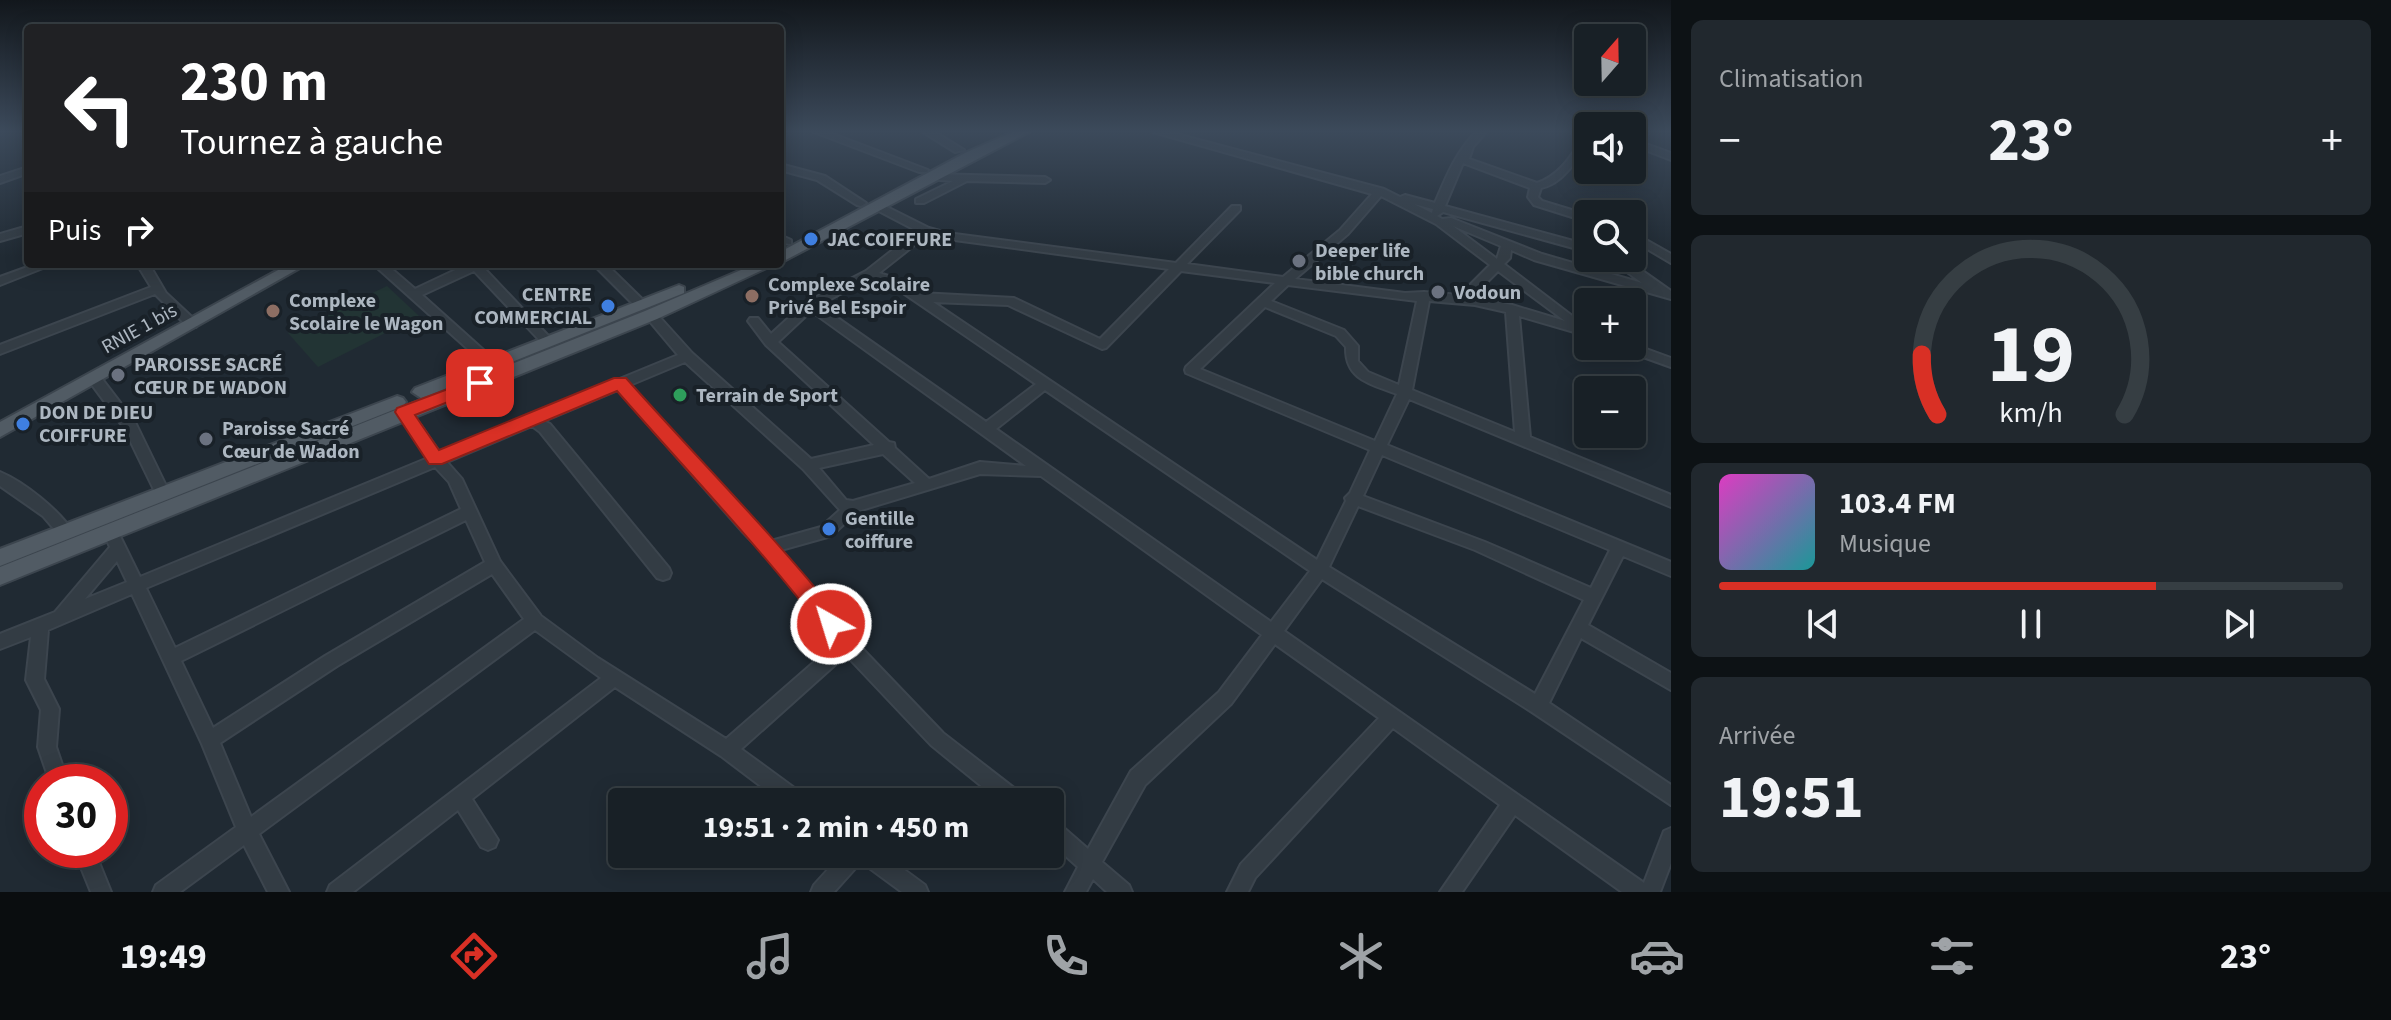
<!DOCTYPE html>
<html lang="fr">
<meta charset="utf-8">
<style>
:root{--surface:#182026;--page:#21282e;--text:#f1f3f6;--muted:#9fa3a7;--line:#363e43;--accent:#d93025}
body{margin:0;font-family:"Source Sans 3",sans-serif;background:var(--page);color:var(--text);height:100vh;display:flex;flex-direction:column;font-size:30px;white-space:nowrap}
*{box-sizing:border-box;margin:0}
p{font-size:26px;color:var(--muted)}
.icon{flex:none;width:44px;height:44px;fill:none;stroke:currentColor;stroke-width:2;stroke-linecap:round;stroke-linejoin:round}
.map{position:relative;flex:1;overflow:hidden}
.details{display:flex;flex-direction:column;gap:20px;padding:20px;background:#0d1215;width:720px}
.details>*{flex:none}
.top-card{position:absolute;left:24px;top:24px;width:760px;height:244px;border-radius:8px;box-shadow:0 4px 20px #0003,0 0 0 2px var(--line);background:#202124;color:#fff;overflow:hidden}
.needle{width:52px;rotate:20deg}
.fabs{position:absolute;left:1574px;top:24px;display:grid;gap:16px}
.fabs a{display:grid;place-items:center;width:72px;height:72px;border-radius:8px;background:var(--surface);box-shadow:0 4px 20px #0003,0 0 0 2px var(--line);font-size:40px}
.speed{position:absolute;left:24px;top:764px;display:flex;gap:16px;font-size:40px;font-weight:700;text-align:center}
.speed>*{display:grid;place-content:center;width:104px;height:104px;border-radius:50%;background:var(--surface);box-shadow:0 4px 20px #0003,0 0 0 2px var(--line);line-height:1}
.speed .limit{border:12px solid #d22;background:#fff;color:#111}
.pin{position:absolute;display:grid;place-items:center;width:68px;height:68px;color:#fff;margin:-34px;border-radius:16px;box-shadow:0 4px 12px #0006}
.me{position:absolute;width:88px;margin:-44px;rotate:321deg;stroke-linejoin:round;filter:drop-shadow(0 0 6px #0008)}
.turn{display:flex;align-items:center;gap:28px;height:168px;padding:0 24px;font-size:36px}
.turn .icon{width:104px;height:104px;stroke-width:2.5}
.turn b{display:block;font-size:56px;line-height:68px}
.then{display:flex;align-items:center;height:76px;padding:0 24px;background:#0003;gap:16px;font-size:30px}
.big{font-size:60px;font-weight:700;line-height:1.1}
.details .tile{flex:1;display:flex;flex-direction:column;justify-content:center;gap:12px;min-width:0;padding:0 28px;border-radius:12px;background:var(--page)}
.details .dial{align-items:center;gap:0}
.dial svg{height:208px;overflow:visible;fill:none;stroke:var(--line);stroke-width:7;stroke-linecap:round;text-anchor:middle}
.dial text{fill:var(--text);stroke:none}
.song{display:flex;align-items:center;gap:24px}
.cover{width:96px;height:96px;border-radius:12px;background:linear-gradient(135deg,hsl(310 70% 55%),hsl(180 70% 35%))}
.played{height:8px;border-radius:4px;background:linear-gradient(90deg,var(--accent) 70%,var(--line) 70%)}
.keys{display:flex;justify-content:space-around;direction:ltr}
.heat{display:flex;justify-content:space-between;align-items:center;font-size:44px;direction:ltr}
.trip{position:absolute;left:608px;top:788px;width:456px;height:80px;border-radius:8px;background:var(--surface);box-shadow:0 4px 20px #0003,0 0 0 2px var(--line);font-weight:700;line-height:80px;text-align:center}
.tab-bar{display:flex;height:128px;justify-content:space-around;align-items:center;background:#0a0d0f;color:var(--muted)}
.tab-bar .icon{width:56px;height:56px}
.tab-bar .selected{color:var(--accent)}
.tab-bar b{font-size:36px;color:var(--text)}
main{display:flex;flex:1;min-height:0}
.map>svg:first-child{display:block}
</style>
<main>
<div class="map">
<svg width="1671" height="892" viewBox="0 0 1671 892">
<rect width="100%" height="100%" fill="#202a33"/>
<path fill="#223434" d="M387,286l32,30 -101,51 -30,-34z"/>
<g fill="none" stroke-linecap="round" stroke-linejoin="round">
<g stroke="#3c454e" stroke-width="4">
<path id="minor" d="M814,132h14l100,38 -1,2h-8z
M923,132h12l29,18 -9,2z
M1153,132h16l215,57 16,8 5,-2 30,8c12,-28 20,-49 41,-71h10l-13,15 -4,12 68,24c19,-6 31,-22 41,-38l10,-2v6c-16,13 -24,34 -47,39l-3,9 4,4 46,14v7l-54,-17 -6,-8 2,-9 -67,-25 -18,43 143,39v7l-145,-40 -6,4 5,3 9,-1 91,36 100,29 -34,-25 19,2 44,31v8l-137,-39 -23,-10 -1,8 -6,6 84,64v8l-69,-20 11,121 141,58v12l-262,-108 -22,46 284,117v14l-48,-20 -35,69 83,48v17l-90,-52 -32,65 122,82v20l-139,-93 -210,-133 -38,52 360,252 20,-52 7,-3v35l-11,29h-38l-107,-77 -53,77h-22l60,-87 -107,-77 -138,150 -7,14h-21l14,-28 138,-146 -104,-74 -44,60 -86,81 -43,77 27,23 3,7h-25l-14,-13 -7,13h-21l13,-25 -28,-25v-23l7,3 31,27 43,-78 88,-79 43,-57 -221,-159 -61,-2 -122,37 -27,25 -50,14 72,89 90,94 80,62 2,7h-24l-70,-57 -85,-90 -105,94 63,46 2,7h-24l-61,-46 -106,-69 -143,112 26,41 -3,7 -7,3 -7,-3 -23,-37 -105,82h-26l3,-7 271,-207 -66,-48 -276,204 30,58h-21l-24,-47 -64,47h-27l3,-7 80,-58 -34,-83 -70,-150 -84,36 -4,49 15,30 -3,38 12,35h-18l-12,-35 3,-37 -15,-30 5,-43 -31,12v-15l55,-22 55,-65 -8,-17 3,-4 5,-2 5,2 25,51 288,-119 -29,-43 -2,-3 2,-3h10l31,44 238,-98 -31,-37 -2,-3 6,-4 4,1 37,41 119,106 63,-14 -108,-100 -18,-24 2,-3h8l13,16 35,-32 60,-31 51,-40 -42,-22v-4h8l46,23 18,5 229,30 56,-57h8v4l-53,54 96,13 57,-47 32,-36zM1381,196l55,28 54,41 -30,30 -36,-3 -19,1 -110,-14 53,-45zM1414,204l19,5 -1,4zM1453,226l48,20 -4,13zM927,235l20,4 222,30 -69,70 -86,-41 -94,-5 -19,-13 -22,-7zM1181,271l94,12 -89,84 -1,3 1,3 184,77 -20,43 -5,5 1,3 -29,59 -384,-258 75,3 94,44 4,-1zM1498,271l67,50 -53,-16 -40,-8zM871,278l22,8 143,98 -50,38 -167,-117zM1288,285l129,16 -18,84 -31,-13 -10,-11v-15l-14,-16 -73,-29zM1429,301l46,4 31,7 9,120 -103,-42zM1265,307l71,29 10,11c-1,33 25,37 51,47l-22,47 -175,-72zM811,311l215,155 -46,-4 -51,17 -34,-31 -1,-5 -5,-1 -111,-100zM685,362l118,107 37,41 -19,17 -50,14 -19,-18 -122,-138zM618,390l124,141 35,36 59,76 -110,96 -128,-81 -57,-42 -41,-55 -38,-82 -15,-17 85,-36 8,6 117,146 6,2 6,-2 2,-5 -2,-5 -119,-144 -6,-3zM1045,390l265,181 -39,51 -275,-193zM883,454l32,29 -62,18 -7,-1 -27,-32zM1382,455l228,95 -19,38 -106,-46 -122,-46zM435,467l14,15 12,27 -286,139 -29,-60zM1358,506l117,44 109,50 -49,94 -206,-127zM466,520l19,42 -160,94 -112,72 -32,-67zM117,561l10,21 -42,17zM492,574l32,45 -273,198 -31,-74 117,-77z
M1632,139l39,14v7l-39,-15z
M780,164l45,12 41,27 -5,3 -4,-1 -40,-25 -37,-10z
M28,167v6l-28,10v-7z
M932,174l113,3 5,3 -5,3 -78,-2 -43,22h-8v-4l37,-18 -25,-2v-4z
M28,226v7l-28,8v-7z
M1632,232l39,22v9l-39,-23z
M780,235l11,5v4l-11,-1z
M36,264h17l-53,21v-8z
M137,264h12l17,29 30,28 2,3 -2,3h-8l-33,-33 -155,60v-9l151,-58z
M373,264h13l29,25 53,-25h16l-2,2 72,76 -6,4 -4,-1 -70,-74 -52,24 77,69 -1,3h-10z
M593,264h13l39,38 2,3 -2,3h-8z
M1632,344l39,14v9l-50,-18 -2,-3h13z
M94,373l5,2 36,47 35,72 -2,4h-10l-34,-70 -37,-50z
M0,472c24,10 59,38 73,60l-3,4 -5,2 -5,-2 -17,-20 -43,-30z
M74,850h20l17,42h-20z
M842,854h41l42,31 3,7h-26l-41,-30 -27,30h-23l3,-7z"/>
</g>
<g stroke="#3c454e" stroke-width="4">
<path id="major" d="M1013,132h16l-249,131v-11l187,-100z
M289,264h18l-307,173v-15z
M755,264h20l-118,55 -657,266v-18l645,-256z
M679,285l5,2v6l-257,103 -6,2 -9,-6 3,-4z
M397,396l6,2 3,4 -3,4 -403,160v-17z"/>
</g>
<use href="#minor" fill="#333c44" fill-rule="evenodd"/>
<use href="#major" fill="#515b64" fill-rule="evenodd"/>
</g>
<linearGradient id="sky" x2="0" y2="1"><stop stop-color="#12171c"/><stop offset="0.51" stop-color="#3c4a5b"/><stop offset="1" stop-color="#3c4a5b" stop-opacity="0"/></linearGradient>
<rect width="1671" height="257" fill="url(#sky)"/>
<path fill="#d93025" stroke="#8d1f18" stroke-width="2" d="M480,377l6,2v8l-71,28 24,35 175,-72h12c71,80 147,156 213,239l3,7 -3,7h-15c-64,-84 -138,-161 -207,-240l-175,73h-13l-34,-52 2,-4z"/>
<g fill="#3f7fe0" stroke="#192128" stroke-width="3">
<circle cx="811" cy="239" r="8"/>
<circle cx="608" cy="306" r="8"/>
<circle cx="23" cy="424" r="8"/>
<circle cx="829" cy="529" r="8"/>
</g>
<g fill="#6b7280" stroke="#192128" stroke-width="3">
<circle cx="1299" cy="261" r="8"/>
<circle cx="1438" cy="292" r="8"/>
<circle cx="118" cy="375" r="8"/>
<circle cx="206" cy="439" r="8"/>
</g>
<g fill="#8d6e63" stroke="#192128" stroke-width="3">
<circle cx="752" cy="296" r="8"/>
<circle cx="273" cy="311" r="8"/>
</g>
<circle fill="#2e9e5b" stroke="#192128" stroke-width="3" cx="680" cy="395" r="8"/>
<g text-anchor="middle" stroke-width="8" stroke-linejoin="round" paint-order="stroke">
<g font-size="20" font-weight="bold" fill="#adb7c1" stroke="#192128" text-anchor="start">
<text x="827" y="246">JAC COIFFURE</text>
<text x="1315" y="257">Deeper life<tspan x="1315" dy="23">bible church</tspan></text>
<text x="768" y="291">Complexe Scolaire<tspan x="768" dy="23">Privé Bel Espoir</tspan></text>
<text x="1454" y="299">Vodoun</text>
<text x="592" y="301" text-anchor="end">CENTRE<tspan x="592" dy="23">COMMERCIAL</tspan></text>
<text x="289" y="307">Complexe<tspan x="289" dy="23">Scolaire le Wagon</tspan></text>
<text x="134" y="371">PAROISSE SACRÉ<tspan x="134" dy="23">CŒUR DE WADON</tspan></text>
<text x="696" y="402">Terrain de Sport</text>
<text x="39" y="419">DON DE DIEU<tspan x="39" dy="23">COIFFURE</tspan></text>
<text x="222" y="435">Paroisse Sacré<tspan x="222" dy="23">Cœur de Wadon</tspan></text>
<text x="845" y="525">Gentille<tspan x="845" dy="23">coiffure</tspan></text>
</g>
<g font-size="20" fill="#adb7c1" stroke="#192128">
<text transform="translate(139 328) rotate(-29)" y="7">RNIE 1 bis</text>
</g>
</g>
</svg>
<div class="fabs">
<a><svg class="needle" viewBox="-14 -14 28 28"><path d="M0-13l5 13h-10z" fill="#e53935"/><path d="M0 13l5-13h-10z" fill="#9fa3a7"/></svg></a>
<a><svg class="icon" aria-label="sound" viewBox="0 0 24 24"><path d="M4 9h4l5-4v14l-5-4H4zM17 9q2 3 0 6"/></svg></a>
<a><svg class="icon" aria-label="search" viewBox="0 0 24 24"><circle cx="10" cy="10" r="6"/><path d="M15 15l6 6"/></svg></a>
<a>+</a>
<a>−</a>
</div>
<div class="speed"><div class="limit">30</div></div>
<div class="pin" style="left:480px;top:383px;background:#d93025"><svg class="icon" aria-label="arrive" viewBox="0 0 24 24"><path d="M6 21V4h12l-3 4 3 4H6"/></svg></div>
<svg class="me" style="left:831px;top:624px" viewBox="-20 -20 40 40"><circle r="17" fill="#d93025" stroke="#fff" stroke-width="3"/><path d="M0-11L8 9 0 5-8 9z" fill="#fff"/></svg>
<div class="trip">19:51 · 2 min · 450 m</div>
<div class="top-card">
<div class="turn"><svg class="icon" aria-label="left" viewBox="0 0 24 24"><path d="M17 20v-9H6M10 6l-5 5 5 5"/></svg><div><b>230 m</b>Tournez à gauche</div></div>
<div class="then">Puis<svg class="icon" aria-label="right" viewBox="0 0 24 24"><path d="M7 20v-9h11M14 6l5 5-5 5"/></svg></div>
</div>
</div>
<section class="details">
<div class="tile"><p>Climatisation</p>
<div class="heat"><a>−</a><b class="big">23°</b><a>+</a></div>
</div>
<div class="tile dial"><svg viewBox="0 0 100 80">
<path d="M14 69A42 42 0 1 1 86 69"/>
<path d="M14 69A42 42 0 0 1 8 46" stroke="#d93025"/>
<text x="50" y="56" font-size="32" font-weight="700">19</text>
<text x="50" y="72" font-size="11">km/h</text>
</svg></div>
<div class="tile">
<div class="song"><i class="cover"></i><div><b>103.4 FM</b><p>Musique</p></div></div>
<div class="played"></div>
<div class="keys"><svg class="icon" aria-label="previous" viewBox="0 0 24 24"><path d="M18 5L8 12l10 7zM5 5v14"/></svg><svg class="icon" aria-label="pause" viewBox="0 0 24 24"><path d="M8 5v14M16 5v14"/></svg><svg class="icon" aria-label="next" viewBox="0 0 24 24"><path d="M6 5l10 7-10 7zM19 5v14"/></svg></div>
</div>
<div class="tile"><p>Arrivée</p><b class="big">19:51</b></div>
</section>
</main>
<nav class="tab-bar">
<b>19:49</b>
<svg class="icon selected" aria-label="directions" viewBox="0 0 24 24"><path d="M12 3l9 9-9 9-9-9zM9 14v-3h6M13 9l2 2-2 2"/></svg>
<svg class="icon" aria-label="music" viewBox="0 0 24 24"><path d="M9 18V5l10-2v13"/><circle cx="6" cy="18" r="3"/><circle cx="16" cy="16" r="3"/></svg>
<svg class="icon" aria-label="phone" viewBox="0 0 24 24"><path d="M5 4h4l2 5-3 2q2 4 5 5l2-3 5 2v4C11 20 4 13 5 4z"/></svg>
<svg class="icon" aria-label="climate" viewBox="0 0 24 24"><path d="M12 3v18M4 7l16 10M4 17L20 7"/></svg>
<svg class="icon" aria-label="car" viewBox="0 0 24 24"><path d="M5 17H2v-5l4-1 3-4h7l3 4 3 1v5h-3M9 17h6M6 11h13"/><circle cx="7" cy="17" r="2"/><circle cx="17" cy="17" r="2"/></svg>
<svg class="icon" aria-label="filters" viewBox="0 0 24 24"><path d="M4 7h16M4 17h16"/><circle cx="9" cy="7" r="2"/><circle cx="15" cy="17" r="2"/></svg>
<b>23°</b>
</nav>
